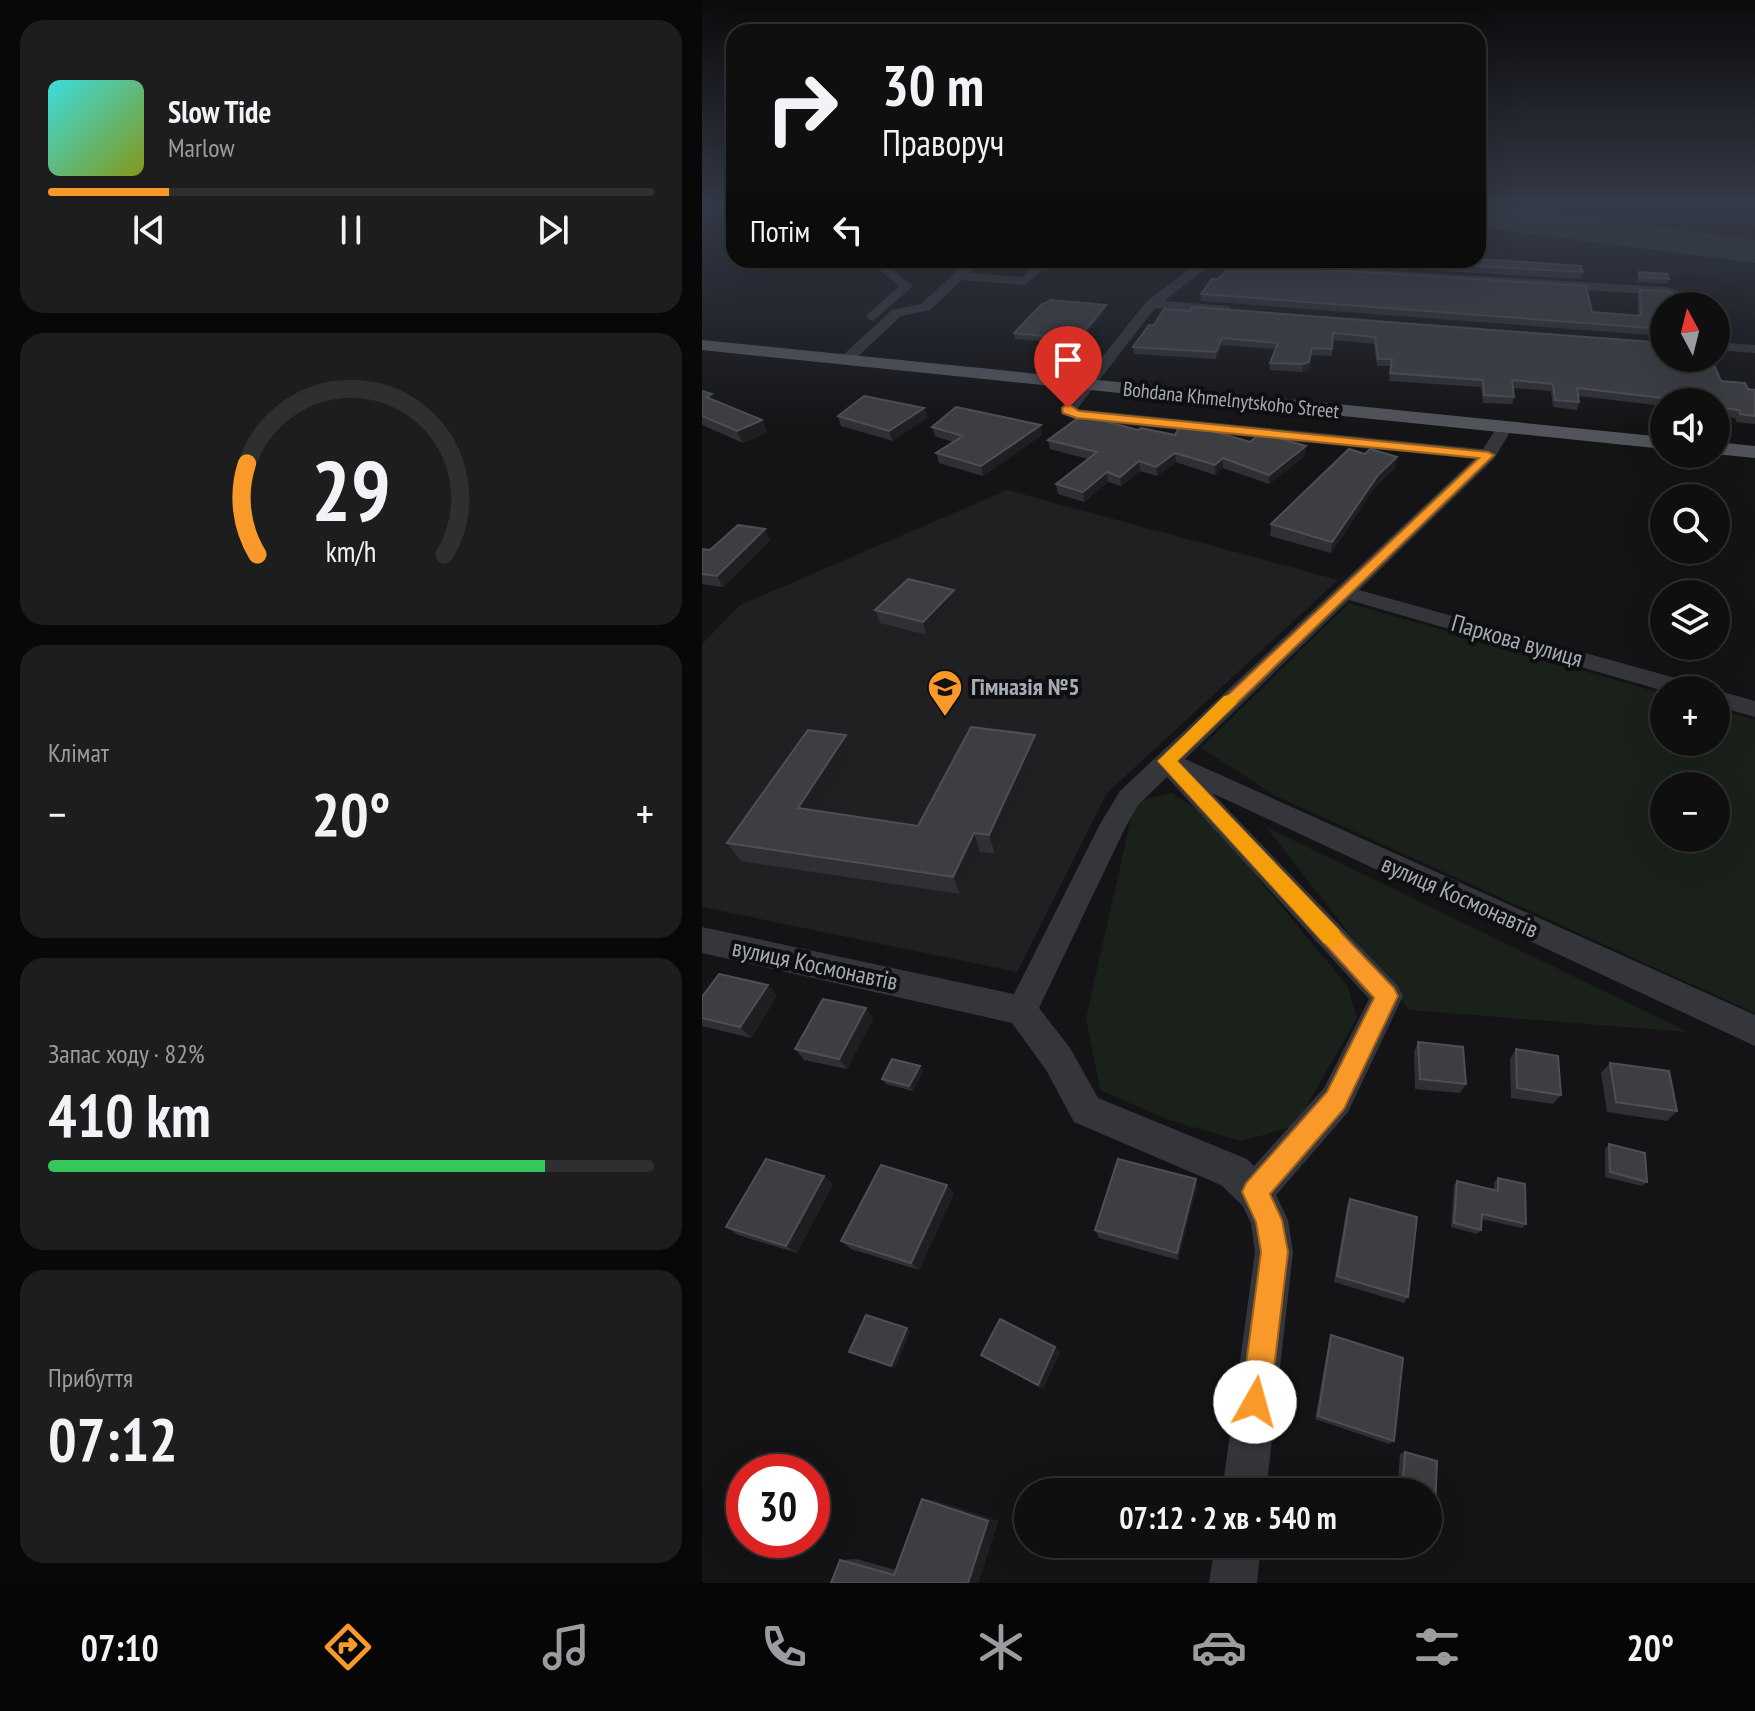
<!DOCTYPE html>
<html lang="uk">
<meta charset="utf-8">
<style>
:root{--surface:#0f0f10;--page:#1d1d1e;--text:#f1f3f6;--muted:#9b9c9f;--line:#2f2f30;--accent:#f8992a}
body{margin:0;font-family:"PT Sans Narrow",sans-serif;background:var(--page);color:var(--text);height:100vh;display:flex;flex-direction:column;font-size:30px;white-space:nowrap}
*{box-sizing:border-box;margin:0}
p{font-size:26px;color:var(--muted)}
.icon{flex:none;width:44px;height:44px;fill:none;stroke:currentColor;stroke-width:2;stroke-linecap:round;stroke-linejoin:round}
.map{position:relative;flex:1;overflow:hidden}
.drawer{display:flex;flex-direction:column;gap:20px;padding:20px;background:#080809;width:702px}
.drawer>*{flex:none}
.hud{position:absolute;left:24px;top:24px;width:760px;height:244px;border-radius:24px;box-shadow:0 8px 32px #0002,0 0 0 2px var(--line);background:#0f0f10;color:var(--text);overflow:hidden}
.needle{width:52px;rotate:353deg}
.buttons{position:absolute;left:948px;top:292px;display:grid;gap:16px}
.buttons a{display:grid;place-items:center;width:80px;height:80px;border-radius:50%;background:var(--surface);box-shadow:0 8px 32px #0002,0 0 0 2px var(--line);font-size:40px}
.speed{position:absolute;left:24px;top:1454px;display:flex;gap:16px;font-size:40px;font-weight:700;text-align:center}
.speed>*{display:grid;place-content:center;width:104px;height:104px;border-radius:50%;background:var(--surface);box-shadow:0 8px 32px #0002,0 0 0 2px var(--line);line-height:1}
.speed .limit{border:12px solid #d22;background:#fff;color:#111}
.pin{position:absolute;display:grid;place-items:center;width:68px;height:68px;color:#fff;margin:-82px -34px;border-radius:50% 50% 50% 0;rotate:-45deg;box-shadow:0 0 8px #0007}
.pin .icon{rotate:45deg}
.me{position:absolute;width:88px;margin:-44px;rotate:7deg;stroke-linejoin:round;filter:drop-shadow(0 0 6px #0008)}
.turn{display:flex;align-items:center;gap:28px;height:168px;padding:0 24px;font-size:36px}
.turn .icon{width:104px;height:104px;stroke-width:2.5}
.turn b{display:block;font-size:56px;line-height:68px}
.then{display:flex;align-items:center;height:76px;padding:0 24px;background:#0003;gap:16px;font-size:30px}
.big{font-size:60px;font-weight:600;line-height:1.1}
.drawer .tile{flex:1;display:flex;flex-direction:column;justify-content:center;gap:12px;min-width:0;padding:0 28px;border-radius:24px;background:var(--page)}
.drawer .dial{align-items:center;gap:0}
.dial svg{height:208px;overflow:visible;fill:none;stroke:var(--line);stroke-width:7;stroke-linecap:round;text-anchor:middle}
.dial text{fill:var(--text);stroke:none}
.song{display:flex;align-items:center;gap:24px}
.cover{width:96px;height:96px;border-radius:12px;background:linear-gradient(135deg,hsl(180 70% 55%),hsl(70 70% 35%))}
.played{height:8px;border-radius:4px;background:linear-gradient(90deg,var(--accent) 20%,var(--line) 20%)}
.keys{display:flex;justify-content:space-around;direction:ltr}
.heat{display:flex;justify-content:space-between;align-items:center;font-size:44px;direction:ltr}
.charge{height:12px;border-radius:6px;background:linear-gradient(90deg,#34c759 82%,var(--line) 0)}
.trip{position:absolute;left:312px;top:1478px;width:428px;height:80px;border-radius:40px;background:var(--surface);box-shadow:0 8px 32px #0002,0 0 0 2px var(--line);font-weight:600;line-height:80px;text-align:center}
.tab-bar{display:flex;height:128px;justify-content:space-around;align-items:center;background:#060606;color:var(--muted)}
.tab-bar .icon{width:56px;height:56px}
.tab-bar .active{color:var(--accent)}
.tab-bar b{font-size:36px;color:var(--text)}
main{display:flex;flex:1;min-height:0}
.map>svg:first-child{display:block}
</style>
<main>
<section class="drawer">
<div class="tile">
<div class="song"><i class="cover"></i><div><b>Slow Tide</b><p>Marlow</p></div></div>
<div class="played"></div>
<div class="keys"><svg class="icon" aria-label="previous" viewBox="0 0 24 24"><path d="M18 5L8 12l10 7zM5 5v14"/></svg><svg class="icon" aria-label="pause" viewBox="0 0 24 24"><path d="M8 5v14M16 5v14"/></svg><svg class="icon" aria-label="next" viewBox="0 0 24 24"><path d="M6 5l10 7-10 7zM19 5v14"/></svg></div>
</div>
<div class="tile dial"><svg viewBox="0 0 100 80">
<path d="M14 69A42 42 0 1 1 86 69"/>
<path d="M14 69A42 42 0 0 1 10 34" stroke="#f8992a"/>
<text x="50" y="56" font-size="32" font-weight="700">29</text>
<text x="50" y="72" font-size="11">km/h</text>
</svg></div>
<div class="tile"><p>Клімат</p>
<div class="heat"><a>−</a><b class="big">20°</b><a>+</a></div>
</div>
<div class="tile"><p>Запас ходу · 82%</p><b class="big">410 km</b><div class="charge"></div></div>
<div class="tile"><p>Прибуття</p><b class="big">07:12</b></div>
</section>
<div class="map">
<svg width="1053" height="1583" viewBox="0 0 1053 1583">
<rect width="100%" height="100%" fill="#141416"/>
<path fill="#202023" d="M305,490l331,90 -231,213 -90,179 -315,-65v-263l38,-39z"/>
<path fill="#1a211a" fill-rule="evenodd" d="M647,603l315,91v48h52v-33l39,11v293l-479,-217 -75,-48zM962,786h52v52h-52z
M470,793l33,22 142,170 10,33 -62,108 -54,15 -72,-21 -69,-30 -14,-72 49,-217z
M564,827l422,205 -279,-22z"/>
<path fill="#2a353a" d="M776,207h31l246,33v23l-277,-36z"/>
<g fill="none" stroke-linecap="round" stroke-linejoin="round">
<path fill="#35363b" fill-rule="evenodd" d="M166,260h13l32,26 -40,35 -7,-4 2,-3 31,-28z
M267,260h13l-13,13 53,4 15,-13 -9,-4 25,1 -28,24 -63,-5 -32,30 -29,6 -48,45h-10v-6l49,-45 29,-6z
M500,260l464,27c15,4 25,6 34,19h-13l-5,-6 -17,-5 -456,-29 -45,35 62,5 5,1v6l-76,-5 -78,101 406,40 16,-25h12l2,3 -19,32 -135,131 338,94 4,6 -37,1 -315,-91 -164,159 570,256v31l-543,-253 186,193 5,10 -55,116 -72,83 12,25 5,32 -27,240h-44l33,-240 -4,-29 -9,-18 -21,-20 -147,-63 -28,-52 -34,-47 -310,-70v-26l312,67 86,-170 20,-33 354,-332 -397,-39 -16,-6v-6l86,-107zM465,777l202,222 -45,89 -70,78 -7,-7 -149,-61 -28,-50 -31,-40 86,-180 13,-23z
M1014,342l39,3v8l-39,-3z
M1014,690l39,11v16l-39,-11z
M513,1544h46l-4,39h-48z"/>
<path fill="#51545a" fill-rule="evenodd" d="M0,340l962,97v12l-962,-99z
M1014,442l39,4v12l-40,-4z"/>
</g>
<path fill="#303034" d="M552,260h224l105,12 -2,7z
M937,272l30,7 -2,5 -30,-2z
M938,290l24,16v30l-463,-35v-7l391,18 46,4v-20z
M404,305v5l-29,35 -62,-6 -1,-6z
M462,309l557,72 27,8 7,1v34l-18,-2 -2,-4 -19,-3v-13h-52v4l-86,-10 1,6 -2,8 -24,-3 -2,-16 -38,-3 1,9 -2,7 -29,-1 -2,-16 -92,-6 2,-15h-14l-3,-22 -41,-4 -1,16 -21,-1 -2,15 -6,2 -33,-2v-7l5,-14 -53,-4 -6,14 -82,-5 -1,-7 21,-22z
M0,391l12,9 48,20 5,12 -24,11 -41,-18z
M222,408l3,10 -34,23 -52,-15 -3,-10z
M230,427l110,8 -59,41 -44,-13 -3,-10 17,-11 -18,-6z
M436,430l112,12 56,4 -1,10 -36,28 -46,-16 -8,7 -39,-13 -19,14 -17,-5 -19,15 -13,-4 -24,20 -26,-8 -2,-10 32,-25 -38,-10 -2,-9z
M693,468l-19,18 -45,67 -61,-17 1,-12z
M63,529l5,11 -47,47 -21,-3v-35l8,1z
M256,602l-31,33 -47,-12 -5,-13z
M144,735l10,19 -37,57 99,15 117,-91 5,19 -45,100 -15,-2 -20,42 -219,-33 -14,-18z
M66,985l9,11 -26,42 -49,-12v-29z
M164,1008l7,11 -26,50 -43,-9 -9,-11z
M716,1042l48,42 -6,9 -45,-4 -1,-37z
M814,1049l45,46 -8,9 -42,-6 -1,-39z
M908,1063l67,48 -10,10 -60,-9 -6,-39z
M221,1071l-10,20 -27,-7 -4,-5z
M907,1144l38,38 -5,4 -37,-9v-28z
M122,1176l9,8 -36,69 -59,-18 -12,-8z
M796,1178l28,46 -4,4 -41,-9v11l-4,4 -26,-7 3,-42 3,-4 37,9v-8z
M245,1185l7,9 -35,76 -68,-21 -10,-8z
M495,1187l-19,73 -79,-22 -4,-8z
M648,1199l58,98 -4,6 -70,-21 13,-76z
M629,1335l63,106 -5,3 -74,-25 14,-79z
M353,1347l5,5 -17,37 -62,-34z
M703,1452l32,9 -3,74h-6v-43h-31l3,-38z
M232,1500l64,21 -20,62h-147l9,-23 16,-1 40,11z"/>
<path fill="#1f1f22" d="M404,305v5l-29,35v-5z
M520,338v7l-6,14v-7z
M610,348l-3,22 -6,2v-8z
M222,408l3,10 -34,23 -4,-10z
M60,420l5,12 -24,11 -6,-12z
M339,425l1,10 -59,41 -2,-10z
M604,446l-1,10 -36,28v-9z
M473,453l1,9 -19,14 -1,-9z
M695,457l-2,11 -19,18 -45,67 1,-11 46,-67z
M521,458v10l-8,7v-10z
M437,461l1,10 -19,15 -1,-9z
M405,472l1,10 -24,20 -1,-10z
M63,529l5,11 -47,47 -6,-11z
M252,590l4,12 -31,33 -4,-13z
M144,735l10,19 -47,73 -11,-19z
M333,735l5,19 -45,100 -6,-19z
M272,833l6,19 -20,42 -7,-17z
M66,985l9,11 -26,42 -11,-11z
M164,1008l7,11 -26,50 -8,-10z
M218,1066l3,5 -10,20 -4,-5z
M122,1176l9,8 -36,69 -11,-7z
M494,1179l1,8 -19,73 -1,-7z
M245,1185l7,9 -35,76 -8,-7z
M205,1328l4,3 -16,37 -4,-2z
M353,1347l5,5 -17,37 -5,-4z
M220,1499l12,1 64,21 -20,62h-10z"/>
<path fill="#3c3e42" stroke="#4d4f54" stroke-width="2" d="M776,259l103,7 2,6 -211,-12h106z
M532,264l352,22 6,26 49,4 -1,-26 27,1 5,2 1,13h-9v23l-463,-35 11,-15h6z
M937,272l28,2 2,5 -30,-2z
M349,300l55,5 -29,35 -63,-7 27,-28z
M490,307l472,36v15h47l10,23 24,2 3,6 7,1v26l-15,-2 -1,-4 -23,-3v-5h-28v-1l-111,-13 2,14 -24,-2 -2,-16 -41,-4 2,17 -30,-2 -1,-15 -93,-7 2,-14h-14l-3,-22 -42,-4 -1,16 -20,-1 -3,14 -6,2 -33,-1 8,-20 -56,-5 -6,14 -83,-5 16,-22h5l10,-16 26,2z
M0,391l10,3 -6,3 56,23 -25,11 -35,-15z
M162,396l60,12 -35,23 -51,-15z
M254,407l85,18 -60,41 -45,-13 27,-17 -31,-9z
M386,417l50,13 3,-2 34,7 6,-11 11,1 58,17 11,-9 45,13 -37,29 -46,-17 -8,7 -40,-12 -19,14 -17,-6 -19,16 -13,-5 -24,20 -27,-8 41,-32 -49,-12 30,-22z
M647,449l16,5 5,-5 27,8 -19,18 -46,67 -61,-18z
M36,525l27,4 -48,47 -15,-2v-25l8,1z
M206,579l46,11 -31,32 -48,-12z
M269,727l64,8 -46,100 -15,-2 -21,44 -226,-34 81,-113 38,5 -48,73 120,18z
M17,974l49,11 -28,42 -38,-9v-21z
M121,999l43,9 -27,51 -44,-10z
M716,1042l45,5 3,37 -46,-5z
M814,1049l42,7 3,39 -44,-7z
M190,1059l28,7 -11,20 -27,-7z
M908,1063l59,8 8,40 -61,-9z
M907,1144l36,9 2,29 -37,-10z
M64,1159l58,17 -38,70 -60,-19z
M416,1159l78,20 -19,74 -82,-23z
M179,1165l66,20 -36,78 -70,-22z
M796,1178l27,6 1,40 -44,-10 -1,16 -27,-7 3,-42 41,10z
M648,1199l67,18 -9,80 -71,-21z
M164,1315l41,13 -16,38 -42,-14z
M298,1319l55,28 -17,38 -57,-30z
M629,1335l72,23 -9,83 -76,-25z
M703,1452l32,9 -3,74 -6,-1v-42h-26z
M220,1499l66,22 -20,62h-137l9,-23 54,15z"/>
<linearGradient id="sky" x2="0" y2="1"><stop stop-color="#0b0b0c"/><stop offset="0.48" stop-color="#343a47"/><stop offset="1" stop-color="#343a47" stop-opacity="0"/></linearGradient>
<rect width="1053" height="429" fill="url(#sky)"/>
<path fill="#f8992a" stroke="#a1631b" stroke-width="2" d="M366,404l11,7 409,41 6,3 -317,306 217,227 4,8 -54,113 -74,85 12,26 6,32 -18,150 -4,10 -11,5 -10,-5 -4,-10 20,-150 -5,-30 -14,-30 4,-9 81,-91 47,-94 -216,-237 321,-303 -402,-40 -14,-5 -1,-5z"/>
<path fill="#f59e0b" d="M528,695l6,1 2,4 -2,4 -59,57 162,169 3,7 -3,6 -7,3 -8,-3 -166,-182 66,-65z"/>
<defs>
<g id="school-pin" transform="scale(1.8)"><path d="M0 17L-7.5 6A9.5 9.5 0 1 1 7.5 6Z" fill="#f8992a" stroke="#0f0f11"/><path d="M0-5L7-2L0 1L-7-2ZM-4 1L0 2.5L4 1V4Q0 6-4 4Z" fill="#111"/></g>
</defs>
<g fill-rule="evenodd">
<use href="#school-pin" x="243" y="687"/>
</g>
<g text-anchor="middle" stroke-width="8" stroke-linejoin="round" paint-order="stroke">
<g font-size="20" fill="#a5acb6" stroke="#0f0f11">
<text transform="translate(529 400) rotate(6)" y="7">Bohdana Khmelnytskoho Street</text>
</g>
<g font-size="24" fill="#a5acb6" stroke="#0f0f11">
<text transform="translate(815 641) rotate(16)" y="8">Паркова вулиця</text>
<text transform="translate(758 897) rotate(24)" y="8">вулиця Космонавтів</text>
<text transform="translate(113 965) rotate(12)" y="8">вулиця Космонавтів</text>
</g>
<g font-size="24" font-weight="bold" fill="#a5acb6" stroke="#0f0f11" text-anchor="start">
<text x="269" y="695">Гімназія №5</text>
</g>
</g>
</svg>
<div class="buttons">
<a><svg class="needle" viewBox="-14 -14 28 28"><path d="M0-13l5 13h-10z" fill="#e53935"/><path d="M0 13l5-13h-10z" fill="#9b9c9f"/></svg></a>
<a><svg class="icon" aria-label="sound" viewBox="0 0 24 24"><path d="M4 9h4l5-4v14l-5-4H4zM17 9q2 3 0 6"/></svg></a>
<a><svg class="icon" aria-label="search" viewBox="0 0 24 24"><circle cx="10" cy="10" r="6"/><path d="M15 15l6 6"/></svg></a>
<a><svg class="icon" aria-label="layers" viewBox="0 0 24 24"><path d="M12 4l9 5-9 5-9-5zM3 14l9 5 9-5"/></svg></a>
<a>+</a>
<a>−</a>
</div>
<div class="speed"><div class="limit">30</div></div>
<div class="pin" style="left:366px;top:408px;background:#d93025"><svg class="icon" aria-label="arrive" viewBox="0 0 24 24"><path d="M6 21V4h12l-3 4 3 4H6"/></svg></div>
<svg class="me" style="left:553px;top:1402px" viewBox="-20 -20 40 40"><circle r="19" fill="#fff"/><path d="M0-13L10 11 0 6-10 11z" fill="#f8992a"/></svg>
<div class="trip">07:12 · 2 хв · 540 m</div>
<div class="hud">
<div class="turn"><svg class="icon" aria-label="right" viewBox="0 0 24 24"><path d="M7 20v-9h11M14 6l5 5-5 5"/></svg><div><b>30 m</b>Праворуч</div></div>
<div class="then">Потім<svg class="icon" aria-label="left" viewBox="0 0 24 24"><path d="M17 20v-9H6M10 6l-5 5 5 5"/></svg></div>
</div>
</div>
</main>
<nav class="tab-bar">
<b>07:10</b>
<svg class="icon active" aria-label="directions" viewBox="0 0 24 24"><path d="M12 3l9 9-9 9-9-9zM9 14v-3h6M13 9l2 2-2 2"/></svg>
<svg class="icon" aria-label="music" viewBox="0 0 24 24"><path d="M9 18V5l10-2v13"/><circle cx="6" cy="18" r="3"/><circle cx="16" cy="16" r="3"/></svg>
<svg class="icon" aria-label="phone" viewBox="0 0 24 24"><path d="M5 4h4l2 5-3 2q2 4 5 5l2-3 5 2v4C11 20 4 13 5 4z"/></svg>
<svg class="icon" aria-label="climate" viewBox="0 0 24 24"><path d="M12 3v18M4 7l16 10M4 17L20 7"/></svg>
<svg class="icon" aria-label="car" viewBox="0 0 24 24"><path d="M5 17H2v-5l4-1 3-4h7l3 4 3 1v5h-3M9 17h6M6 11h13"/><circle cx="7" cy="17" r="2"/><circle cx="17" cy="17" r="2"/></svg>
<svg class="icon" aria-label="filters" viewBox="0 0 24 24"><path d="M4 7h16M4 17h16"/><circle cx="9" cy="7" r="2"/><circle cx="15" cy="17" r="2"/></svg>
<b>20°</b>
</nav>
